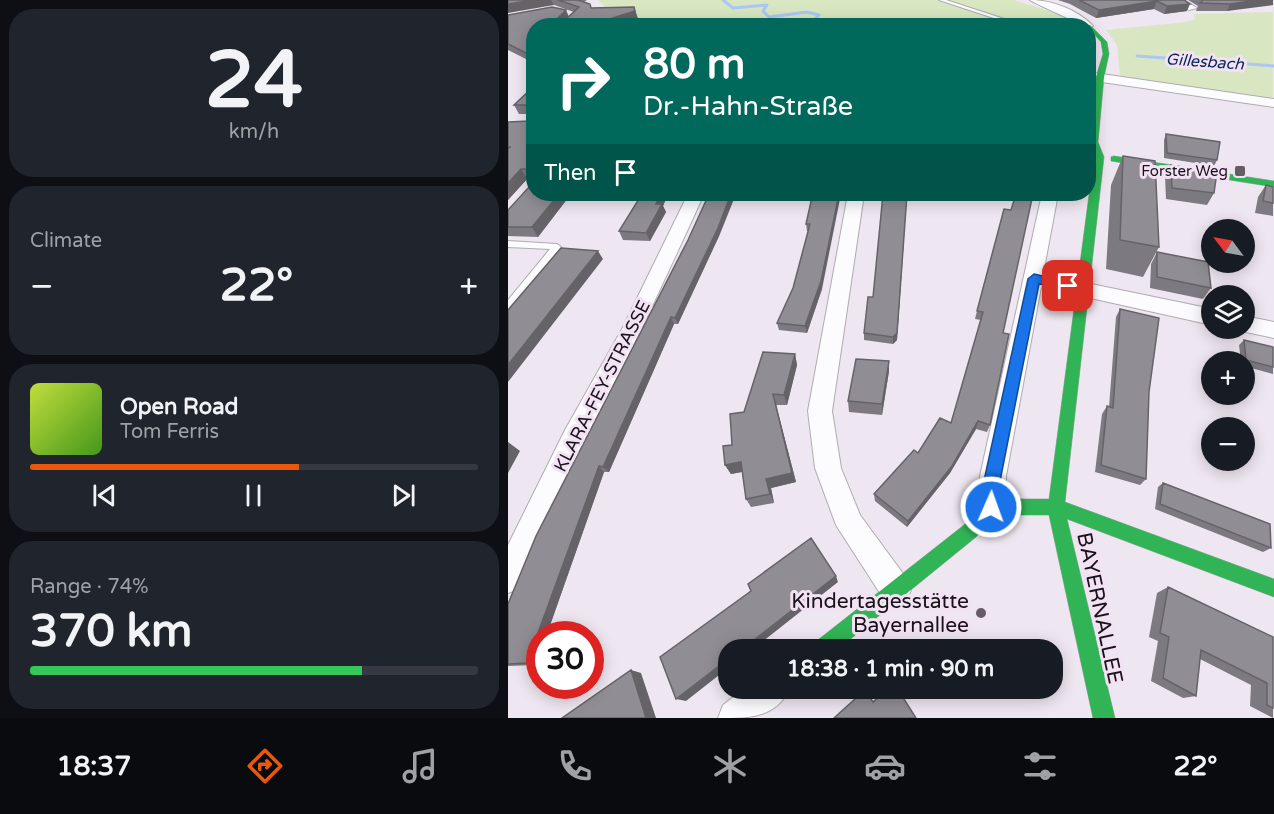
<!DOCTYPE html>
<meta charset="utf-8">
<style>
:root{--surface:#171b24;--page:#20242c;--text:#f1f3f6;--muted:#9ea1a6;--line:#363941;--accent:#ea580c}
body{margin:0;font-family:"Varela Round",sans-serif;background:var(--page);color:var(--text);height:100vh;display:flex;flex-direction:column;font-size:22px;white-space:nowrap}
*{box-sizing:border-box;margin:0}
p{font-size:20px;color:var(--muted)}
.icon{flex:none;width:33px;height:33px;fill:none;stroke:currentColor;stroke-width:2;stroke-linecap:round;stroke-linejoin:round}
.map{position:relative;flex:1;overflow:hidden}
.side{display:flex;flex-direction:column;gap:9px;padding:9px;background:#0d0f14;width:508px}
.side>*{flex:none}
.hud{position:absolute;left:18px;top:18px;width:570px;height:183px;border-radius:24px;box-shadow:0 3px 15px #0003;background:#00695c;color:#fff;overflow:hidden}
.needle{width:39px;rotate:302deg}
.fabs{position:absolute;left:693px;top:219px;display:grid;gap:12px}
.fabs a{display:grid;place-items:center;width:54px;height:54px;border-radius:50%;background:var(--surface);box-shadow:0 3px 15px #0003;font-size:30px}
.speed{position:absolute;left:18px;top:621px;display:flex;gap:12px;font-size:30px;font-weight:700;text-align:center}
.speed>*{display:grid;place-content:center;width:78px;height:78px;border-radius:50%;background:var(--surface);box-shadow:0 3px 15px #0003;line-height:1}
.speed .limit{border:9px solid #d22;background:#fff;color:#111}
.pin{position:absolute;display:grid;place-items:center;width:51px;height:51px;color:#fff;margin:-26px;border-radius:12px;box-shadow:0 3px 9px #0006}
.me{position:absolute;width:66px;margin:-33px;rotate:2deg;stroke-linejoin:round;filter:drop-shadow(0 0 4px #0008)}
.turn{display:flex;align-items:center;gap:21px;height:126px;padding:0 18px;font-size:27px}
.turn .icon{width:78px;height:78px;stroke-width:2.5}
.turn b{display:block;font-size:42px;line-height:51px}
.then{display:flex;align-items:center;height:57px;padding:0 18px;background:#0003;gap:12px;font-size:22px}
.big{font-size:45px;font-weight:700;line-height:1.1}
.side .tile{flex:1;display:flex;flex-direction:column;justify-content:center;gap:9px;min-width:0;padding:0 21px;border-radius:24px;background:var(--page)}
.side .dial{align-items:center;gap:0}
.dial b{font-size:78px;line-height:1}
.song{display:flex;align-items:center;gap:18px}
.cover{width:72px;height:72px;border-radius:9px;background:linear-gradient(135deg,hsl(70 70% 55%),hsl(100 70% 35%))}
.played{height:6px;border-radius:3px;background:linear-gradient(90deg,var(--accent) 60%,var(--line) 60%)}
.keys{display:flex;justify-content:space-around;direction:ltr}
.heat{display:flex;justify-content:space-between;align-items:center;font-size:33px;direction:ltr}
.charge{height:9px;border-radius:4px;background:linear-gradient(90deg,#34c759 74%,var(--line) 0)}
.trip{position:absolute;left:210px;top:639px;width:345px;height:60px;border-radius:24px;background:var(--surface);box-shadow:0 3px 15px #0003;font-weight:700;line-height:60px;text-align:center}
.tab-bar{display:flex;height:96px;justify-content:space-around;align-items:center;background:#090b0e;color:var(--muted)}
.tab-bar .icon{width:42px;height:42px}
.tab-bar .selected{color:var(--accent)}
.tab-bar b{font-size:27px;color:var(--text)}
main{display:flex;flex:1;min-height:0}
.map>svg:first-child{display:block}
</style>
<main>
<section class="side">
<div class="tile dial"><b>24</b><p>km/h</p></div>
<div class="tile"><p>Climate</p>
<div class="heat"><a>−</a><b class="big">22°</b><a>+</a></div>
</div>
<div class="tile">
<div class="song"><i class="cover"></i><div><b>Open Road</b><p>Tom Ferris</p></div></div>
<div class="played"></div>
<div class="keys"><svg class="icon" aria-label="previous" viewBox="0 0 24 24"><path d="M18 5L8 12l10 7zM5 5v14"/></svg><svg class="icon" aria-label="pause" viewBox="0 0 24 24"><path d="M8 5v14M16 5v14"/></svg><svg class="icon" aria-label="next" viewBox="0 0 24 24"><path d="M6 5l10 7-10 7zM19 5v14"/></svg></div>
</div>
<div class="tile"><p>Range · 74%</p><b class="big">370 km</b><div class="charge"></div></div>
</section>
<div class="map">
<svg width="766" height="718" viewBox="0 0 766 718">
<rect width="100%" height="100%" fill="#eee6f0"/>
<path fill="#d8e7c1" d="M90,0h416l45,14 18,11h-437l-33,-16z
M765,12v87l-153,-23 -3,-31 -11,-15 81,-8 8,-3 -1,-5z"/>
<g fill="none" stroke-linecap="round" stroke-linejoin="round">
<path stroke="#acc7f4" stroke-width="3" d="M215,0l10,8 34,-3 -4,6 6,6 38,-5 12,3 -4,4 6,2 45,3 31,-4 13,4 31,-2 8,4
M629,56l137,10"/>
<g stroke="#b0abb2" stroke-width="2">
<path id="lane" d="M431,0h7l77,25 -5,1z
M0,241l49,3 4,3 -50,61 -3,1v-9l42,-51 -42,-2z"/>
</g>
<g stroke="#b0abb2" stroke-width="2">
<path id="street" d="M522,0c22,0 48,10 63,26l-5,3v-3c-4,0 -52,-22 -58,-26z
M664,0h12l13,8 -8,2z
M580,72l186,27v8l-186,-27z
M180,194h16c-60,133 -125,262 -185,395l-11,4v-48l57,-115 57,-101z
M340,194h16l-32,217 9,57 19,47 47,64 4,11 -4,11 -11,4 -11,-4 -49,-76 -21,-57 -7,-57z
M534,194h16l-15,80 169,35v16l-171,-38 -35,189 -1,31 -4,10 -10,4 -10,-4 -4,-10 3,-31z
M736,316l30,6v16l-38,-8 8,-2z
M237,688h45c-14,30 -40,30 -72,30l5,-13z"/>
</g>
<g stroke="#b0abb2" stroke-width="1">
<path id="fast" d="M578,25h4l17,17 2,12 -5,23 -6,65 6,15 -39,345 209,77v18l-207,-78 48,199h-22l-44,-203h-54l-19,22 -139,113h-26l3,-7 150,-118 21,-24 6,-2h58l45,-342 -4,-15 6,-65 7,-23 -2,-12z
M606,156l160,25v6l-163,-26v-4z"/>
</g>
<use href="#lane" fill="#fcfbfd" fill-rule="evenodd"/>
<use href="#street" fill="#fcfbfd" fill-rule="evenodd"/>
<use href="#fast" fill="#30b455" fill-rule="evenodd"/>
</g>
<path fill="#7d7980" d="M0,0h79l-3,2 7,6 43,-1 4,12 -19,6 -85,1v37l-26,-13v-35l61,2 5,-5 -20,-7z
M550,0h126l3,11 -23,3 -10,-5 -58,9 -26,-14z
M680,0h85l-46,11h-31l2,-5z
M26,86v108h41h-4l-33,43 -30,-1v-26l22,-24v-7h-3l-19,21v-78l21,-1v-7h-10l-5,-9z
M658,134l51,26 -3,6 -50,-8v-18z
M615,156l36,91 -16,30 -37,-8 5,-84z
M663,165l43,28 -7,12 -41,-6 -1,-23z
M758,185l7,2v29l-18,-3 3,-16z
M134,194h26l-5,12 3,6 -16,29 -27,-1 -4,-9z
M399,194l-10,146 -4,4 -29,-4v-7l9,-36z
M313,197l1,92 -15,44 -28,-3 -2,-7 16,-35 15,-57h-1l-1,-7z
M496,209l-1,124 -13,92 -3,7 -11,-3 -26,44 -43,54 -32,-26 -1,-7 44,-41 33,-30 30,-103 -6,-1 2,-8z
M212,234l-42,90h-4l-65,148h-5l-68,193 -28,1v-62l28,-68z
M649,252l54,36 -8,11 -53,-11 1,-24z
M612,309l29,83 -3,87 -6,6 -45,-13 7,-58 5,-8 2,1 7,-90z
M736,340l29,7v27l-29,-8v-4h-3l-2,-17z
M287,354l2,11 -10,40h-11l20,77 -25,6 3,15 -23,4 -5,-8 -4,-27 -11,2 -6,-9 19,-53z
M381,361v10l-7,44 -33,-3 -1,-11z
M655,483l108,65 -8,4 -108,-43 3,-22z
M660,587l105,50v81l-23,-12 1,-21 -51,-26 -4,37 -13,2 -32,-17 7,-40 -9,-4 8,-44z"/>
<path fill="#666368" d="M26,0h17l3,5 -46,8v-9z
M749,0h16v5l-46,6 3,-7z
M649,1l-3,8 -58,9 3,-8z
M682,4l-3,7 -23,3 3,-8z
M126,7l4,12 -20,7 -11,-6z
M58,10l3,7 -7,9 -4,-8z
M13,169l6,10 -19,21v-17z
M51,194h12l-33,43 -6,-10z
M153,194h7l-5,12 3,6 -16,29 -4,-8 10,-29z
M223,194h5l-16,40 -42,90 -3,-6z
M331,194h2l-19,95 -15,44 -2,-7z
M399,194l-10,146 -4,4v-7z
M90,251l5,8 -95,123v-17z
M163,317l3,7 -65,148 -6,-5z
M287,354l2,11 -10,40 -3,-10z
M381,361v10l-7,44v-11z
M265,394l3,11 20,77 -25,6 3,15 -4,-9 -4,-15z
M470,421l-2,8 -26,44 -43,54 1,-6z
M0,442l12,9 -12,22z
M233,462l5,9 -15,3 -6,-9z
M91,466l5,6 -57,162h-7v21l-4,10 -9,-2z
M328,576l2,6 -86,68h-11z
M220,659v9l-42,33 -10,-2z
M123,670l10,3 15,45h-10z"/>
<path fill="#918d95" stroke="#666368" stroke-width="1.5" d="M0,0h26l-26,4z
M50,0h20l12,4 1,4 43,-1 1,4 -28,9 13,6h-86v31l-26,-13v-29l44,-8 14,3 -8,8 7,2 14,-13z
M571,0h105l6,4 -23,2 -10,-5 -58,9z
M694,0h55l-27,4 -31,-1 3,-1z
M26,86v108h25l-27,33h-24v-17l22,-24v-17h-9l-13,14v-34l2,-2h-2v-25l21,-1 1,-16h-16z
M658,134l54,8 -3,18 -50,-7z
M615,156l32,5 4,86 -39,-7z
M663,165l46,7 -3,21 -42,-5z
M758,185l7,2v16l-10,-2z
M134,194h19l-5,10h6l-16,29 -27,-2z
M201,194h22l-13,34 -43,90 -4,-1 -68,150 -4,-1 -72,197 -19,1v-60l28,-68 152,-296z
M314,194h17l-18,87 -16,45 -28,-3 16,-35 17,-64h-4l6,-27h9z
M375,194h24l-10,139 -4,4 -29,-4 4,-36h5z
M508,194h17l-30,139 6,1 -19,91 -12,-4 -26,45 -44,55 -34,-27 40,-44 4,3 22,-35 11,5 32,-111 -6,-1 27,-102 7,1z
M53,248l37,3 -90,114v-55z
M649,252l51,10 3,26 -54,-11z
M612,309l39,9 -10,74 -3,87 -45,-14 6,-59 6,2z
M736,340l29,7v20l-27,-7z
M255,352l32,2 -11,41 -11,-1 19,79 -26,6 4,15 -24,5 -5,-37 -16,3 -2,-19 9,-1 -2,-31 14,-2z
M348,359l33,2 -7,43 -34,-3z
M655,483l107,41 1,24 -111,-44z
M303,538l25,38 -95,74h-13v9l-52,40 -16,-42 91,-66 -3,-7z
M660,587l105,50v71l-6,-3v-22l-66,-33 -5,46 -33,-18 6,-41 -9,-4z
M123,670l15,48h-84z
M381,688h8l19,30h-82l31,-28 8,12z"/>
<path fill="#1a73e8" stroke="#114b97" stroke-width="1.5" d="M526,274l34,8 6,4 -6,4 -29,-6 -38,192 -4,37 -6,3 -6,-3 -2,-6 2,-31 43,-197z"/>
<g fill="#635d64" stroke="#f2e2f4" stroke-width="2">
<rect x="726" y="165" width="12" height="12" rx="3"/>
<circle cx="473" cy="613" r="6"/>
</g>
<g text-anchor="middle" stroke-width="6" stroke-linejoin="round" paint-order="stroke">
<g font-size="15" fill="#181319" stroke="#f2e2f4" text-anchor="end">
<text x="720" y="176">Forster Weg</text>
</g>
<g font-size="16" font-style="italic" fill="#052754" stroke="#f2e2f4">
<text transform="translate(697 61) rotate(4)" y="6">Gillesbach</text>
</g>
<g font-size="18" fill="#181319" stroke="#f2e2f4">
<text transform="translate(94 386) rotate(-63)" y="6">KLARA-FEY-STRASSE</text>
</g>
<g font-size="21" fill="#181319" stroke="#f2e2f4" text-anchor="end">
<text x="461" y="608">Kindertagesstätte<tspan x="461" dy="24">Bayernallee</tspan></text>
</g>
<g font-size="21" fill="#181319" stroke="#f2e2f4">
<text transform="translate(592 608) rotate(78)" y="7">BAYERNALLEE</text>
</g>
</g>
</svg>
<div class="fabs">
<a><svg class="needle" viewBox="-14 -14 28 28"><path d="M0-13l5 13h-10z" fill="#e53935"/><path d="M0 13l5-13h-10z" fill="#9ea1a6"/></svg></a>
<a><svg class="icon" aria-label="layers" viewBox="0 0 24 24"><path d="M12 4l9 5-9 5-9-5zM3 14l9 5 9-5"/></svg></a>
<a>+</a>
<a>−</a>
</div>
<div class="speed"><div class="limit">30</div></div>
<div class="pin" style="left:560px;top:286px;background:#d93025"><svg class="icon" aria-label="arrive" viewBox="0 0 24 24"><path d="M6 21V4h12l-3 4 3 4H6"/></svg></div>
<svg class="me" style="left:483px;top:507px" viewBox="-20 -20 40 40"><circle r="17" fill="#1a73e8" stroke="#fff" stroke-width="3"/><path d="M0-11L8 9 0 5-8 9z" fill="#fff"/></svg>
<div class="trip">18:38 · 1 min · 90 m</div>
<div class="hud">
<div class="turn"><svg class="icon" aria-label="right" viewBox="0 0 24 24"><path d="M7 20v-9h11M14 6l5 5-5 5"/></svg><div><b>80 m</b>Dr.-Hahn-Straße</div></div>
<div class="then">Then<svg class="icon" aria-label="arrive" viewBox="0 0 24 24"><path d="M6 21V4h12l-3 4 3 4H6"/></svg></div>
</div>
</div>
</main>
<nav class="tab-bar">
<b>18:37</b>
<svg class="icon selected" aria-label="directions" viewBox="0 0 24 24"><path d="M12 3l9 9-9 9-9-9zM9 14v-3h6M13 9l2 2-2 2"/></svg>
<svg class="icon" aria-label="music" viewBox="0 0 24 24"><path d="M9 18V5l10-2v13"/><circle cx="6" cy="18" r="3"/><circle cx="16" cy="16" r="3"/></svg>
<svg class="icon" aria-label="phone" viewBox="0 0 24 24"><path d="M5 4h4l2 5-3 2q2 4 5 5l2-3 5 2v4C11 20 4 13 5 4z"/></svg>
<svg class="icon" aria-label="climate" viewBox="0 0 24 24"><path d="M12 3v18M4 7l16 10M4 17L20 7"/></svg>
<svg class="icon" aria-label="car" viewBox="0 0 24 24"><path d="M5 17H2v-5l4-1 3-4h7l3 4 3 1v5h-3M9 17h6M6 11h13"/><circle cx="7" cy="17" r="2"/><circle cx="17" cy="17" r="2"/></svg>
<svg class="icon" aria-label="filters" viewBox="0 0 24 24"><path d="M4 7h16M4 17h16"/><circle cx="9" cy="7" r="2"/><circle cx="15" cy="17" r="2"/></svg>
<b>22°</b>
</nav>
